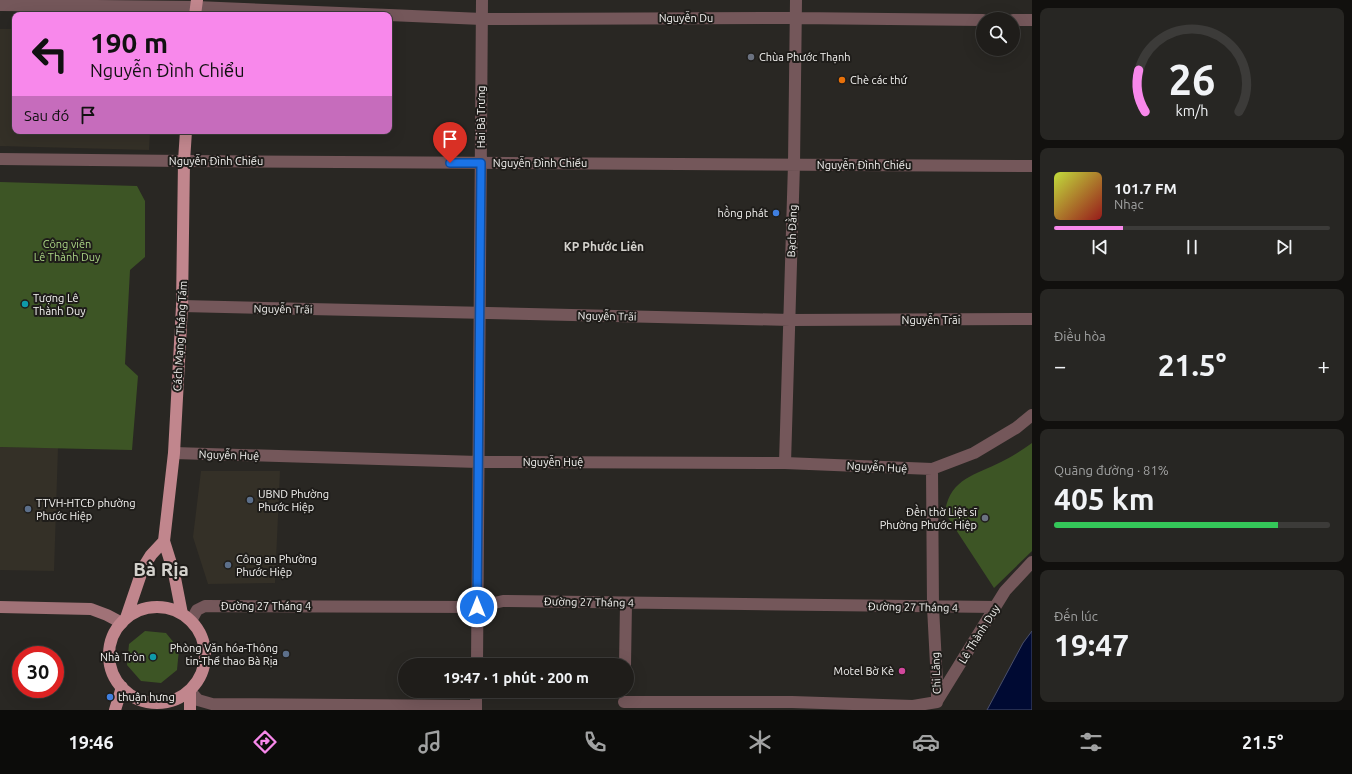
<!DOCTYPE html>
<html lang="vi">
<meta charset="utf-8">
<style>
:root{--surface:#1f1d1a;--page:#272623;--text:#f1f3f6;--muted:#a1a2a2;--line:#3c3b39;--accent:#f888eb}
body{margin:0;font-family:Ubuntu,sans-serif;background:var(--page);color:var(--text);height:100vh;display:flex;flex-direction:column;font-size:15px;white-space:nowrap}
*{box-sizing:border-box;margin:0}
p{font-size:13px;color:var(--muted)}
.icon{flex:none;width:22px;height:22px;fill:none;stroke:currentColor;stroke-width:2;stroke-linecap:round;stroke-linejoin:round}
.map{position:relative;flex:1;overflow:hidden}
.side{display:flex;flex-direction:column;gap:8px;padding:8px;background:#11100e;width:320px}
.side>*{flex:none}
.guide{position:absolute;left:12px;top:12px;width:380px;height:122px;border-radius:8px;box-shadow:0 4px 16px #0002,0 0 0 1px var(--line);background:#f888eb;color:#111;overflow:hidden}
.buttons{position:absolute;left:976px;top:12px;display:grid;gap:8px}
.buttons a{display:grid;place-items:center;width:44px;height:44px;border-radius:50%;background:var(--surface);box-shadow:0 4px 16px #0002,0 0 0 1px var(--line);font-size:20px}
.speed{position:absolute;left:12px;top:646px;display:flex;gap:8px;font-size:20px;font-weight:700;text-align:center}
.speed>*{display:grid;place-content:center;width:52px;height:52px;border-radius:50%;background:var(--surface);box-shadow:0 4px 16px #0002,0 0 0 1px var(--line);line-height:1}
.speed .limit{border:6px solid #d22;background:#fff;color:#111}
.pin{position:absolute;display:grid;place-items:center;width:34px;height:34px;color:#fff;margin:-41px -17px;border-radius:50% 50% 50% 0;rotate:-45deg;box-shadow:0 0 4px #0007}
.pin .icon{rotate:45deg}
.me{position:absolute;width:44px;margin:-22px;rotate:0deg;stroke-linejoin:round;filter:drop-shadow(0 0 3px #0008)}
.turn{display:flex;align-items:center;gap:14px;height:84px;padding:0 12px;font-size:18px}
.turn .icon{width:52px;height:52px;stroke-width:2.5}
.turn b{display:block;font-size:28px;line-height:34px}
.then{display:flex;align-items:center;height:38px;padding:0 12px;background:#0003;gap:8px;font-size:15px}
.big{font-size:30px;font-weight:700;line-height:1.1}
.side .widget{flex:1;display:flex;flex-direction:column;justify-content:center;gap:6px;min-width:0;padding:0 14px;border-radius:8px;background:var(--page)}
.side .dial{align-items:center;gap:0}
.dial svg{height:104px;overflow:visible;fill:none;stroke:var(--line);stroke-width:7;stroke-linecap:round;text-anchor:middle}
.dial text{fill:var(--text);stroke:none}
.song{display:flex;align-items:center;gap:12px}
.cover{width:48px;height:48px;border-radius:6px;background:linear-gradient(135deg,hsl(70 70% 55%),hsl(0 70% 35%))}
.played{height:4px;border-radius:2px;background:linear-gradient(90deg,var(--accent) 25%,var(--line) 25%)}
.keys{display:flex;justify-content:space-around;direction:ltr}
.heat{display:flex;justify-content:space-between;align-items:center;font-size:22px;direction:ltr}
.charge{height:6px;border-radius:3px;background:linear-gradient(90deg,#34c759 81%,var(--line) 0)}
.trip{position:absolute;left:398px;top:658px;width:236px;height:40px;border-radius:20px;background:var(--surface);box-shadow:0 4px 16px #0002,0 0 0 1px var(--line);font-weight:700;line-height:40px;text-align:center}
.menu{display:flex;height:64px;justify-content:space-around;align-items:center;background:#0c0c0a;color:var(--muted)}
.menu .icon{width:28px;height:28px}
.menu .on{color:var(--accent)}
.menu b{font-size:18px;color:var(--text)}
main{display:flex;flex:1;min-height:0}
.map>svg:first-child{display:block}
</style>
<main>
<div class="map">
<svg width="1032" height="710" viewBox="0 0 1032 710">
<rect width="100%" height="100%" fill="#292723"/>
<path fill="#343027" d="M0,29h15v102h135l-1,19 -149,-4z
M0,447l58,1 -4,123 -54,-1z
M201,471h79l-5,112 -67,1 -15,-47z"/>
<path fill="#3d5525" d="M0,182l137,4 8,15v56l-15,13 -5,94 13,12 -6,74 -132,-3z
M1032,443v108l-38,37 -49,-75c4,-34 30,-38 56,-51 11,-5 21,-12 31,-19z
M145,631l21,2 13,16 -2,21 -16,13 -20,-2 -14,-16 2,-21z"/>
<path fill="#000a33" stroke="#4a506c" d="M1032,631v79h-45l36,-67z"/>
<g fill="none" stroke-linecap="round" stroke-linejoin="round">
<path stroke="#74575a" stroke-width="12" d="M0,5l196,2 193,8
M389,15l93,4 313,-1 188,2
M1013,20h19
M0,159l184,2 848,5
M182,306l608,14 242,-1
M174,453l304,9 307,1 147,6
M785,463l9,-299 2,-164
M191,621l6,-11 8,-4 272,1 26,-6 492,6
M477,665l5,-665
M625,665l1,-62
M190,691l8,9 14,4 264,2
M937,701l68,-110 27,-29
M624,702h168l121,4 24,-4v-19l-4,-76 -1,-138 42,-16 42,-25 16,-13
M476,710v-19"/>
<path stroke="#a07277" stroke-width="12" d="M0,607l91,2 16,6 15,8"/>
<path stroke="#c1868d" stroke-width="12" d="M195,15l2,-15
M109 655a48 48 0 1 1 96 0a48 48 0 1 1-96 0Z
M182,614l-8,-41 -10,-32 10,-88 8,-147 2,-145 2,-30
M126,618l17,-50 8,-13 13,-14
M190,691v19
M115,710l7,-23"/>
</g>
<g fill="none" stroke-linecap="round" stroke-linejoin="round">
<g stroke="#114b97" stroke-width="10">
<path id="route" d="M450,163h31l-4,444"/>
</g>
<use href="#route" stroke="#1a73e8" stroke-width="7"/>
</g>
<g fill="#6b7280" stroke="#1f1d1a" stroke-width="1.5">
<circle cx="751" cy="57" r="4"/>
<circle cx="985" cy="518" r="4"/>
</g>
<circle fill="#e8710a" stroke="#1f1d1a" stroke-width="1.5" cx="842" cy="80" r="4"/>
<g fill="#3f7fe0" stroke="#1f1d1a" stroke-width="1.5">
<circle cx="776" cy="213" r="4"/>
<circle cx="110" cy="697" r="4"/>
</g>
<g fill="#0f9aa8" stroke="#1f1d1a" stroke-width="1.5">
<circle cx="25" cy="304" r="4"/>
<circle cx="153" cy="657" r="4"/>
</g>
<g fill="#5c6f8a" stroke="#1f1d1a" stroke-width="1.5">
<circle cx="250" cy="500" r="4"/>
<circle cx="28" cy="509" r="4"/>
<circle cx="228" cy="565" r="4"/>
<circle cx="286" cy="654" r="4"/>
</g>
<circle fill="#d1479c" stroke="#1f1d1a" stroke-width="1.5" cx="902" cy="671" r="4"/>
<g text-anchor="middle" stroke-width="4" stroke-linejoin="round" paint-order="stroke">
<g font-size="11" fill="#f5f4f2" stroke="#1f1d1a">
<text x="686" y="22">Nguyễn Du</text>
<text transform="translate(481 117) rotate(-90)" y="4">Hai Bà Trưng</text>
<text x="216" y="165">Nguyễn Đình Chiểu</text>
<text x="540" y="167">Nguyễn Đình Chiểu</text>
<text x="864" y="169">Nguyễn Đình Chiểu</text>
<text transform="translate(792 231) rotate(-88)" y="4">Bạch Đằng</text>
<text transform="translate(283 309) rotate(1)" y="4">Nguyễn Trãi</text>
<text transform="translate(607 316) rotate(1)" y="4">Nguyễn Trãi</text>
<text x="931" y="324">Nguyễn Trãi</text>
<text transform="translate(180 336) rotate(-87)" y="4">Cách Mạng Tháng Tám</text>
<text transform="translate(229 455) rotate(2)" y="4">Nguyễn Huệ</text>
<text x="553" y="466">Nguyễn Huệ</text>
<text transform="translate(877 467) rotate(3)" y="4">Nguyễn Huệ</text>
<text transform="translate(589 602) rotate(1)" y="4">Đường 27 Tháng 4</text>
<text x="266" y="610">Đường 27 Tháng 4</text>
<text transform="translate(913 607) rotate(1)" y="4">Đường 27 Tháng 4</text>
<text transform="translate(979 634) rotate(-58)" y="4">Lê Thành Duy</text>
<text transform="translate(936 673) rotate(-92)" y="4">Chi Lăng</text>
</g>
<g font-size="11" fill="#f5f4f2" stroke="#1f1d1a" text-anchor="start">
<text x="759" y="61">Chùa Phước Thạnh</text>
<text x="850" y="84">Chè các thứ</text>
<text x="768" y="217" text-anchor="end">hồng phát</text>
<text x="33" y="302">Tượng Lê<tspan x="33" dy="13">Thành Duy</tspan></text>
<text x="258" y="498">UBND Phường<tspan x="258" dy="13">Phước Hiệp</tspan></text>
<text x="36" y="507">TTVH-HTCĐ phường<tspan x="36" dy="13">Phước Hiệp</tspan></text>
<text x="977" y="516" text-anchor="end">Đền thờ Liệt sĩ<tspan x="977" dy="13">Phường Phước Hiệp</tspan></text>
<text x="236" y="563">Công an Phường<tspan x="236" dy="13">Phước Hiệp</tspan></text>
<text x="278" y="652" text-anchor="end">Phòng Văn hóa-Thông<tspan x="278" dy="13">tin-Thể thao Bà Rịa</tspan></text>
<text x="145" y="661" text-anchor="end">Nhà Tròn</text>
<text x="894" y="675" text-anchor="end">Motel Bờ Kè</text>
<text x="118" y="701">thuận hưng</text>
</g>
<g font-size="11" fill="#acd786" stroke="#1f1d1a">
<text x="67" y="248">Công viên<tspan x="67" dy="13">Lê Thành Duy</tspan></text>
</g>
<g font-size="12" font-weight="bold" fill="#d4d2cd" stroke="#1f1d1a">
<text x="604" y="251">KP Phước Liên</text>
</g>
<g font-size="19" font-weight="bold" fill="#d4d2cd" stroke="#1f1d1a">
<text x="161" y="576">Bà Rịa</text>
</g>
</g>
</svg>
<div class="buttons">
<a><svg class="icon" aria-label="search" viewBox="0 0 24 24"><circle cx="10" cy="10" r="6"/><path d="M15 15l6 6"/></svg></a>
</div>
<div class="speed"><div class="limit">30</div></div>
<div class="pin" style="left:450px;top:163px;background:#d93025"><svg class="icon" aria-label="arrive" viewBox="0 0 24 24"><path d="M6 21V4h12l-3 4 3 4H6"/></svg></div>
<svg class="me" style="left:477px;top:607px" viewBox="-20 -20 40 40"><circle r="17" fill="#1a73e8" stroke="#fff" stroke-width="3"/><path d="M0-11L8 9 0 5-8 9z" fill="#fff"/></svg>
<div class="trip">19:47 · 1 phút · 200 m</div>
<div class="guide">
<div class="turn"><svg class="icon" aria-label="left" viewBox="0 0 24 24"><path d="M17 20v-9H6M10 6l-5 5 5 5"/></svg><div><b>190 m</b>Nguyễn Đình Chiểu</div></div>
<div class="then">Sau đó<svg class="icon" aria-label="arrive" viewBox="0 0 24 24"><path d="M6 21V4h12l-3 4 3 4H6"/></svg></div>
</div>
</div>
<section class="side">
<div class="widget dial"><svg viewBox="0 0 100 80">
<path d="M14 69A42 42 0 1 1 86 69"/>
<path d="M14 69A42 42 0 0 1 9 37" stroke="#f888eb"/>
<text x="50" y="56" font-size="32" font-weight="700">26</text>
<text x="50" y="72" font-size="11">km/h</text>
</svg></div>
<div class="widget">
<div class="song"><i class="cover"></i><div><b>101.7 FM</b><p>Nhạc</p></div></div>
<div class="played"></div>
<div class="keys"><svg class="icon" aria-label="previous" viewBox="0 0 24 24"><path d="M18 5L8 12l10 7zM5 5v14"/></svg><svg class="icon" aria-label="pause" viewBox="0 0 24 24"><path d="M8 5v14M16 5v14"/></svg><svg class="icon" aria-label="next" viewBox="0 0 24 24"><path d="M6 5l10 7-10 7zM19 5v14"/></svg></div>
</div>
<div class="widget"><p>Điều hòa</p>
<div class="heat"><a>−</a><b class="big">21.5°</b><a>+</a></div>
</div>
<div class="widget"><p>Quãng đường · 81%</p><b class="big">405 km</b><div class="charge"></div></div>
<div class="widget"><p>Đến lúc</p><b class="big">19:47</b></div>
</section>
</main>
<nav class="menu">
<b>19:46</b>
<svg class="icon on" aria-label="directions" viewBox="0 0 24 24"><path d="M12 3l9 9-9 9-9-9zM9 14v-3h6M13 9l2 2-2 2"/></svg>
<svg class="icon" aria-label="music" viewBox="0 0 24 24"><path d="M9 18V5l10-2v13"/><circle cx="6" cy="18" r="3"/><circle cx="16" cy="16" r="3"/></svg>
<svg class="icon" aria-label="phone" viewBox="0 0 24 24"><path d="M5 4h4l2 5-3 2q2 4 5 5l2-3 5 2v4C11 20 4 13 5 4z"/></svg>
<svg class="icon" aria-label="climate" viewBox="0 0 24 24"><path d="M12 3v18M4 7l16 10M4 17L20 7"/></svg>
<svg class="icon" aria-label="car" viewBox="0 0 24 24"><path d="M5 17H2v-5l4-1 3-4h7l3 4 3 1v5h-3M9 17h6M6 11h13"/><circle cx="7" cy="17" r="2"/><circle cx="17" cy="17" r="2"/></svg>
<svg class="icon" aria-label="filters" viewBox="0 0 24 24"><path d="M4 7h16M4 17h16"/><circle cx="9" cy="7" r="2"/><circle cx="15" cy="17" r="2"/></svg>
<b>21.5°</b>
</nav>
